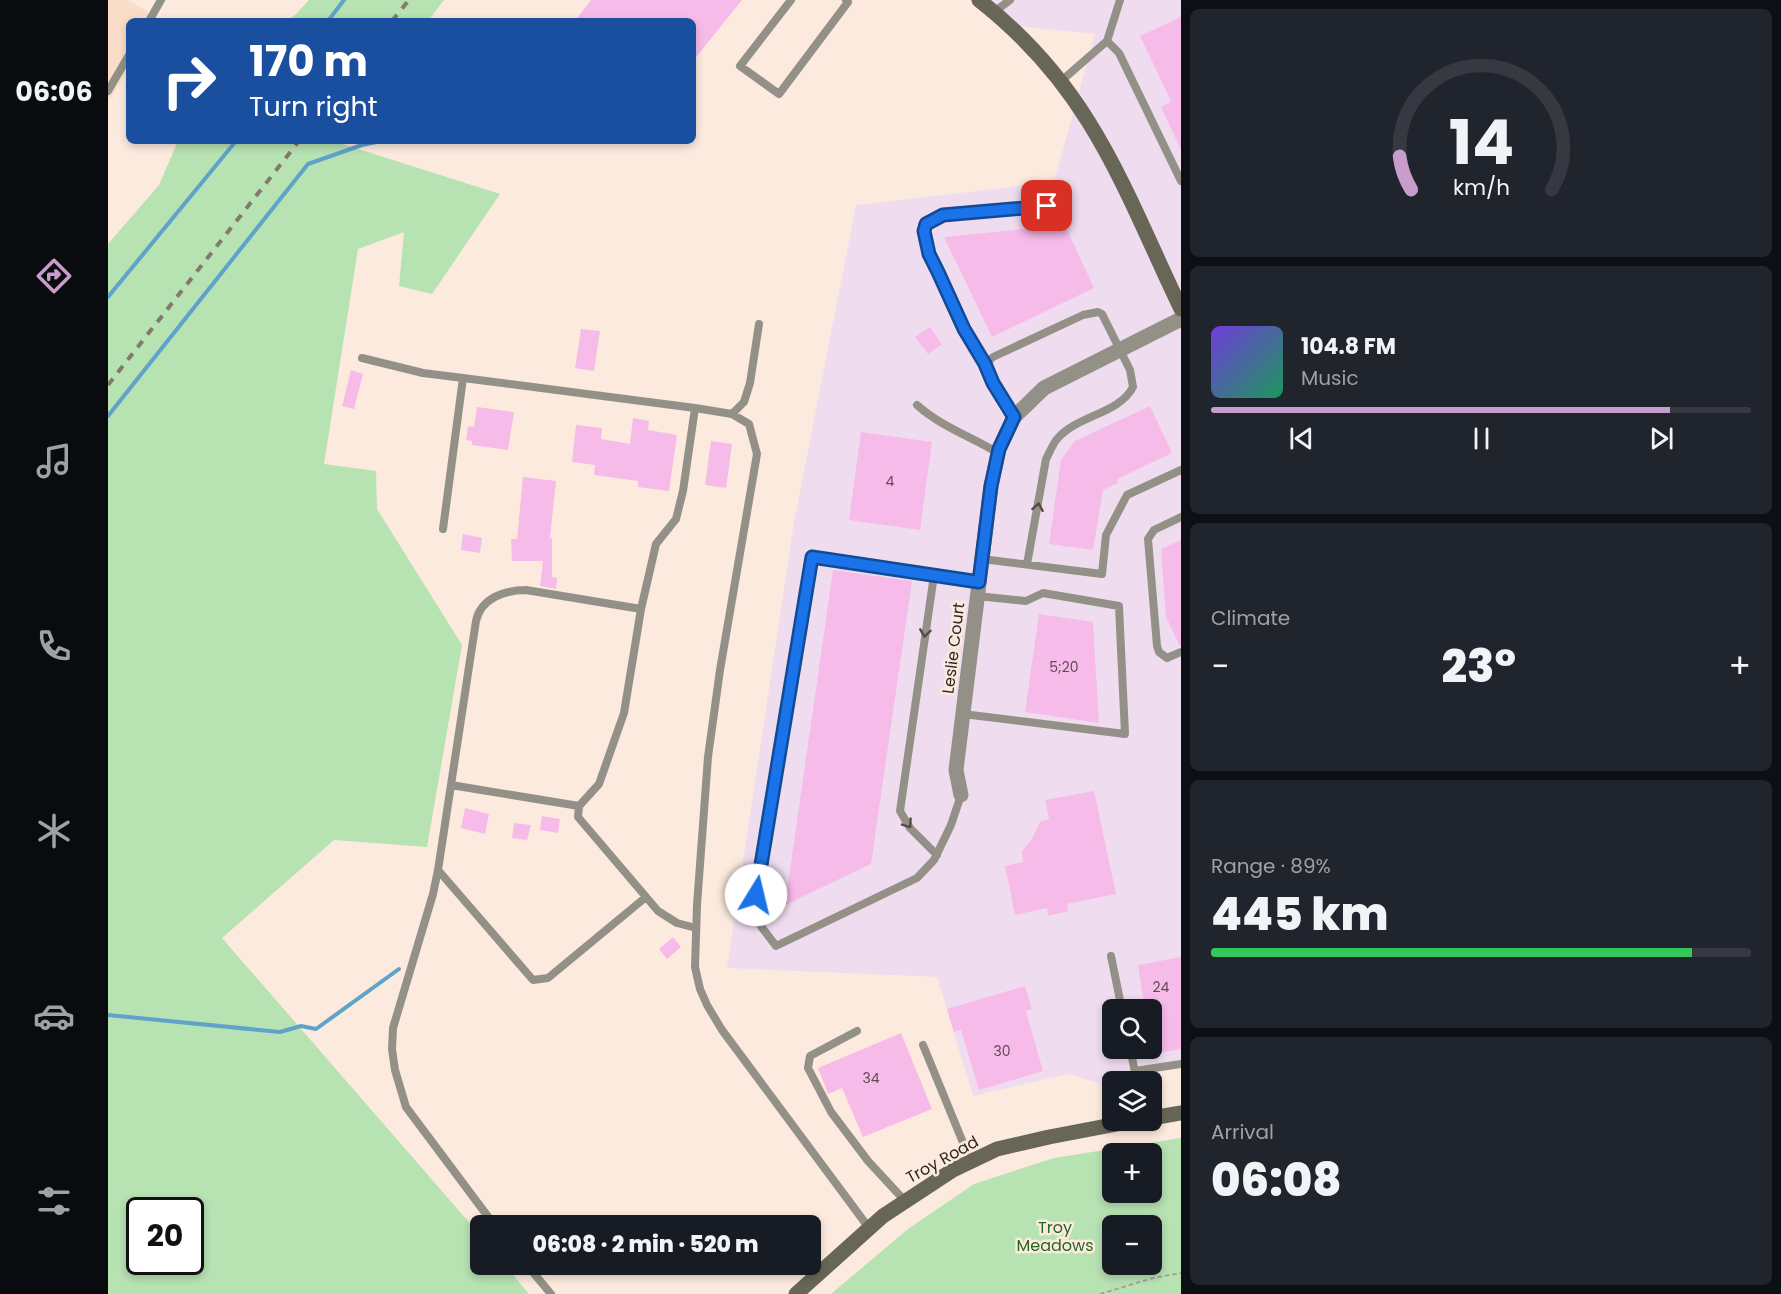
<!DOCTYPE html>
<meta charset="utf-8">
<style>
:root{--surface:#171b24;--page:#20242c;--text:#f1f3f6;--muted:#9ea1a6;--line:#363941;--accent:#c89ccb}
body{margin:0;font-family:Poppins,sans-serif;background:var(--page);color:var(--text);height:100vh;display:flex;flex-direction:column;font-size:22px;white-space:nowrap}
*{box-sizing:border-box;margin:0}
p{font-size:20px;color:var(--muted)}
.icon{flex:none;width:33px;height:33px;fill:none;stroke:currentColor;stroke-width:2;stroke-linecap:round;stroke-linejoin:round}
.map{position:relative;flex:1;overflow:hidden}
.details{display:flex;flex-direction:column;gap:9px;padding:9px;background:#0d0f14;width:600px}
.details>*{flex:none}
.top-card{position:absolute;left:18px;top:18px;width:570px;height:126px;border-radius:9px;box-shadow:0 3px 9px #0003;background:#1a4fa0;color:#fff;overflow:hidden}
.fabs{position:absolute;left:994px;top:999px;display:grid;gap:12px}
.fabs a{display:grid;place-items:center;width:60px;height:60px;border-radius:9px;background:var(--surface);box-shadow:0 3px 9px #0003;font-size:30px}
.speed{position:absolute;left:18px;top:1197px;display:flex;gap:12px;font-size:30px;font-weight:700;text-align:center}
.speed>*{display:grid;place-content:center;width:78px;height:78px;border-radius:50%;background:var(--surface);box-shadow:0 3px 9px #0003;line-height:1}
.speed .limit{border:3px solid #111;border-radius:9px;background:#fff;color:#111}
.pin{position:absolute;display:grid;place-items:center;width:51px;height:51px;color:#fff;margin:-26px;border-radius:12px;box-shadow:0 3px 9px #0006}
.me{position:absolute;width:66px;margin:-33px;rotate:9deg;stroke-linejoin:round;filter:drop-shadow(0 0 4px #0008)}
.turn{display:flex;align-items:center;gap:21px;height:126px;padding:0 24px;font-size:27px}
.turn .icon{width:78px;height:78px;stroke-width:2.5}
.turn b{display:block;font-size:42px;line-height:51px}
.big{font-size:45px;font-weight:800;line-height:1.1}
.details .tile{flex:1;display:flex;flex-direction:column;justify-content:center;gap:9px;min-width:0;padding:0 21px;border-radius:9px;background:var(--page)}
.details .dial{align-items:center;gap:0}
.dial svg{height:156px;overflow:visible;fill:none;stroke:var(--line);stroke-width:7;stroke-linecap:round;text-anchor:middle}
.dial text{fill:var(--text);stroke:none}
.song{display:flex;align-items:center;gap:18px}
.cover{width:72px;height:72px;border-radius:9px;background:linear-gradient(135deg,hsl(260 70% 55%),hsl(150 70% 35%))}
.played{height:6px;border-radius:3px;background:linear-gradient(90deg,var(--accent) 85%,var(--line) 85%)}
.keys{display:flex;justify-content:space-around;direction:ltr}
.heat{display:flex;justify-content:space-between;align-items:center;font-size:33px;direction:ltr}
.charge{height:9px;border-radius:4px;background:linear-gradient(90deg,#34c759 89%,var(--line) 0)}
.trip{position:absolute;left:362px;top:1215px;width:351px;height:60px;border-radius:9px;background:var(--surface);box-shadow:0 3px 9px #0003;font-weight:800;line-height:60px;text-align:center}
main{display:flex;flex:1;min-height:0}
.tab-bar{display:flex;flex-direction:column;width:108px;justify-content:space-around;align-items:center;background:#090b0e;color:var(--muted)}
.tab-bar .icon{width:42px;height:42px}
.tab-bar .active{color:var(--accent)}
.tab-bar b{font-size:27px;color:var(--text)}
.map>svg:first-child{display:block}
</style>
<main>
<nav class="tab-bar">
<b>06:06</b>
<svg class="icon active" aria-label="directions" viewBox="0 0 24 24"><path d="M12 3l9 9-9 9-9-9zM9 14v-3h6M13 9l2 2-2 2"/></svg>
<svg class="icon" aria-label="music" viewBox="0 0 24 24"><path d="M9 18V5l10-2v13"/><circle cx="6" cy="18" r="3"/><circle cx="16" cy="16" r="3"/></svg>
<svg class="icon" aria-label="phone" viewBox="0 0 24 24"><path d="M5 4h4l2 5-3 2q2 4 5 5l2-3 5 2v4C11 20 4 13 5 4z"/></svg>
<svg class="icon" aria-label="climate" viewBox="0 0 24 24"><path d="M12 3v18M4 7l16 10M4 17L20 7"/></svg>
<svg class="icon" aria-label="car" viewBox="0 0 24 24"><path d="M5 17H2v-5l4-1 3-4h7l3 4 3 1v5h-3M9 17h6M6 11h13"/><circle cx="7" cy="17" r="2"/><circle cx="17" cy="17" r="2"/></svg>
<svg class="icon" aria-label="filters" viewBox="0 0 24 24"><path d="M4 7h16M4 17h16"/><circle cx="9" cy="7" r="2"/><circle cx="15" cy="17" r="2"/></svg>
</nav>
<div class="map">
<svg width="1073" height="1294" viewBox="0 0 1073 1294">
<rect width="100%" height="100%" fill="#fceade"/>
<path fill="#faddc9" d="M0,0h20l30,18 -2,3h-27v47l-17,29 -4,4z"/>
<path fill="#efddef" fill-rule="evenodd" d="M880,0h193v1062l-58,19 -10,1v3l-5,1 -40,-12 -95,22 -36,-119 -210,-9 67,-446 62,-317 198,-23 41,-148 -90,-9zM1005,1010h39v38h-39z"/>
<path fill="#b7e2b2" fill-rule="evenodd" d="M201,0h135l-16,21h-141l9,-7z
M70,141h155l167,53 -68,100 -33,-8 5,-54 -46,17 -34,215 52,7 1,38 85,136 -35,202 -93,-7 -112,98 258,297v29l25,1 24,29h-421v-1050l51,-59zM82,1210v52h-50v-52z
M1073,1138v156h-350l77,-65 66,-45 80,-26zM1005,1154h39v38h-39zM1005,1226h39v38h-39z"/>
<g fill="none" stroke-linecap="round" stroke-linejoin="round">
<path stroke="#5fa3cb" stroke-width="4" d="M220,21l16,-21
M0,297l128,-156
M0,416l200,-252 54,-19 19,-4
M0,1015l172,17 21,-6 15,3 83,-60"/>
</g>
<path fill="#f7bbea" d="M483,0h151l-49,61v-40h-118z
M1073,17v133l-20,-43 10,-6 -31,-65z
M957,225l29,63 -102,49 -48,-100z
M822,327l12,17 -14,10 -13,-17z
M473,329l19,2 -6,40 -19,-3z
M243,370l12,4 -9,35 -12,-3z
M1042,406l22,47 -55,26 1,4 -15,7 -10,60 -44,-6 12,-84 14,-19z
M369,407l37,5 -6,38 -36,-5v-4l-6,-1 2,-14 6,1z
M525,418l16,3 -1,9 29,5 -8,56 -31,-4v-6l-44,-6 1,-10 -23,-3 4,-37 26,3 -1,11 29,5z
M753,432l71,10 -12,88 -71,-10z
M603,441l21,3 -6,44 -21,-3z
M415,477l33,4 -6,57h2v39l5,1 -1,11 -16,-3 3,-25h-31l-1,-22h6z
M355,534l19,4 -2,15 -19,-3z
M1073,540v106h-1l-14,-29 -5,-68z
M725,570l79,11 -41,283 -86,41z
M931,614l54,8 6,101 -74,-11z
M986,791l22,103 -49,10 1,7 -20,5 -1,-8 -32,7 -10,-49 18,-4 -1,-11 10,-12 8,-17 9,-3 -4,-19z
M357,808l24,6 -4,20 -24,-6z
M434,816l18,3 -2,14 -18,-3z
M406,823l17,2 -4,15 -15,-2z
M565,937l8,10 -14,12 -8,-10z
M1073,957v92l-29,5v-44h-7l-7,-45z
M917,986l7,23 -6,2 17,60 -64,19 -18,-60 -7,2 -7,-23z
M793,1033l31,76 -69,28 -21,-49 -14,6 -10,-26z"/>
<g fill="none" stroke-linecap="round" stroke-linejoin="round">
<path stroke="#ad9f95" stroke-width="2" stroke-dasharray="4.5 3" stroke-linecap="butt" d="M992,1294l53,-16 28,-5"/>
<path stroke="#939187" stroke-width="8" d="M683,0l-51,66 39,28 69,-92 -2,-2
M886,12l16,-12
M41,21l12,-21
M999,41l12,12 62,128
M952,82l47,-41 13,-41
M0,91l21,-36
M254,358l61,15 40,5
M877,364c-17,-28 -65,-110 -60,-140l18,-9 104,-9
M809,405c23,21 55,32 81,48
M624,414l12,-12 6,-19 9,-59
M906,417l-21,-34 -8,-19 8,-7 90,-42 15,-3 4,2 28,56 3,17c-14,27 -55,28 -75,51 -5,5 -8,14 -12,21l-19,105
M1073,517l-27,13 -6,9 9,107 2,6 8,6 14,-6
M335,529l20,-151 232,30
M874,559l120,15 4,-39 21,-40 54,-25
M826,575l-34,236 10,17 27,27
M855,714l162,20 -6,-128 -76,-13 -17,8 -49,-5
M343,785l128,21
M853,795l-10,30 -17,35 -17,18 -141,68 -16,-21 -4,-30 56,-338 167,25
M330,870l95,110 15,-2 98,-81
M588,928l-19,-5 -19,-12 -80,-94 1,-11 20,-22 25,-71 17,-104 15,-65 20,-25 7,-28 12,-83 37,6 17,10 8,30 -37,216 -12,87 -11,148 -2,62 5,22 7,16 15,25 147,198
M1003,956l11,54
M749,1031l-47,25 -2,12 23,44 37,49 37,40
M815,1045l48,117
M1022,1048l7,34
M1027,1071l46,-7
M387,1226l-89,-119 -11,-37 -3,-21 1,-21 40,-134 5,-24 38,-249c5,-23 29,-31 50,-31l115,19
M418,1264l25,30"/>
<path stroke="#939187" stroke-width="15" d="M853,795l-5,-25 35,-284 8,-37 15,-32 30,-29 137,-69"/>
<path stroke="#686657" stroke-width="15" d="M871,0c42,33 81,76 109,121 37,59 63,126 93,188
M1044,1118l29,-5
M688,1294l87,-78 70,-46 44,-21 52,-12 89,-17"/>
<path stroke="#84786f" stroke-width="4" stroke-dasharray="8 8" stroke-linecap="butt" d="M284,21l17,-21
M0,385l191,-244"/>
</g>
<defs><path id="oneway-chevron" d="M-2-3.5L2.5 0L-2 3.5" fill="none" stroke-width="1.6" stroke-linecap="round" stroke-linejoin="round" transform="scale(1.5)"/></defs>
<g stroke="#524c45">
<use href="#oneway-chevron" transform="translate(930 507) rotate(-80)"/>
<use href="#oneway-chevron" transform="translate(817 633) rotate(98)"/>
<use href="#oneway-chevron" transform="translate(800 824) rotate(55)"/>
</g>
<g fill="none" stroke-linecap="round" stroke-linejoin="round">
<g stroke="#114b97" stroke-width="15">
<path id="route" d="M648,895l56,-338 167,25 12,-96 8,-37 15,-32 -21,-34 -8,-19 -21,-35 -26,-57 -9,-18 -5,-23 2,-7 17,-9 104,-9"/>
</g>
<use href="#route" stroke="#1a73e8" stroke-width="10"/>
</g>
<g text-anchor="middle" stroke-width="5" stroke-linejoin="round" paint-order="stroke">
<g font-size="14" fill="#614c53">
<text x="782" y="486">4</text>
<text x="956" y="672">5;20</text>
<text x="1053" y="992">24</text>
<text x="894" y="1056">30</text>
<text x="763" y="1083">34</text>
</g>
<g font-size="16" fill="#2f2721" stroke="#fceade">
<text transform="translate(845 648) rotate(-83)" y="6">Leslie Court</text>
<text transform="translate(834 1159) rotate(-29)" y="6">Troy Road</text>
</g>
<g font-size="16" fill="#266723" stroke="#fceade">
<text x="947" y="1233">Troy<tspan x="947" dy="18">Meadows</tspan></text>
</g>
</g>
</svg>
<div class="fabs">
<a><svg class="icon" aria-label="search" viewBox="0 0 24 24"><circle cx="10" cy="10" r="6"/><path d="M15 15l6 6"/></svg></a>
<a><svg class="icon" aria-label="layers" viewBox="0 0 24 24"><path d="M12 4l9 5-9 5-9-5zM3 14l9 5 9-5"/></svg></a>
<a>+</a>
<a>−</a>
</div>
<div class="speed"><div class="limit">20</div></div>
<div class="pin" style="left:939px;top:206px;background:#d93025"><svg class="icon" aria-label="arrive" viewBox="0 0 24 24"><path d="M6 21V4h12l-3 4 3 4H6"/></svg></div>
<svg class="me" style="left:648px;top:895px" viewBox="-20 -20 40 40"><circle r="19" fill="#fff"/><path d="M0-13L10 11 0 6-10 11z" fill="#1a73e8"/></svg>
<div class="trip">06:08 · 2 min · 520 m</div>
<div class="top-card">
<div class="turn"><svg class="icon" aria-label="right" viewBox="0 0 24 24"><path d="M7 20v-9h11M14 6l5 5-5 5"/></svg><div><b>170 m</b>Turn right</div></div>
</div>
</div>
<section class="details">
<div class="tile dial"><svg viewBox="0 0 100 80">
<path d="M14 69A42 42 0 1 1 86 69"/>
<path d="M14 69A42 42 0 0 1 8 52" stroke="#c89ccb"/>
<text x="50" y="56" font-size="32" font-weight="700">14</text>
<text x="50" y="72" font-size="11">km/h</text>
</svg></div>
<div class="tile">
<div class="song"><i class="cover"></i><div><b>104.8 FM</b><p>Music</p></div></div>
<div class="played"></div>
<div class="keys"><svg class="icon" aria-label="previous" viewBox="0 0 24 24"><path d="M18 5L8 12l10 7zM5 5v14"/></svg><svg class="icon" aria-label="pause" viewBox="0 0 24 24"><path d="M8 5v14M16 5v14"/></svg><svg class="icon" aria-label="next" viewBox="0 0 24 24"><path d="M6 5l10 7-10 7zM19 5v14"/></svg></div>
</div>
<div class="tile"><p>Climate</p>
<div class="heat"><a>−</a><b class="big">23°</b><a>+</a></div>
</div>
<div class="tile"><p>Range · 89%</p><b class="big">445 km</b><div class="charge"></div></div>
<div class="tile"><p>Arrival</p><b class="big">06:08</b></div>
</section>
</main>
